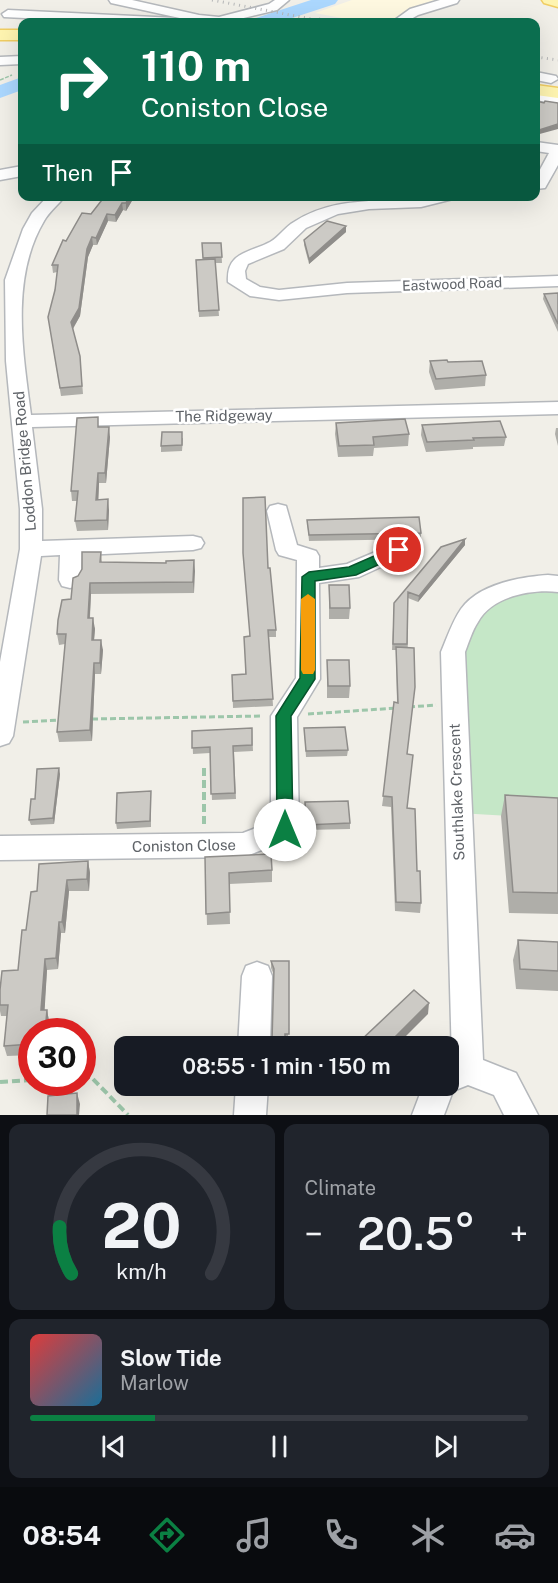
<!DOCTYPE html>
<meta charset="utf-8">
<style>
:root{--surface:#171b24;--page:#20242c;--text:#f1f3f6;--muted:#9ea1a6;--line:#363941;--accent:#0b8043}
body{margin:0;font-family:"Public Sans",sans-serif;background:var(--page);color:var(--text);height:100vh;display:flex;flex-direction:column;font-size:22px;white-space:nowrap}
*{box-sizing:border-box;margin:0}
p{font-size:20px;color:var(--muted)}
.icon{flex:none;width:33px;height:33px;fill:none;stroke:currentColor;stroke-width:2;stroke-linecap:round;stroke-linejoin:round}
.map{position:relative;height:1115px;overflow:hidden}
.details{display:flex;flex-direction:column;gap:9px;padding:9px;background:#0d0f14;flex:1}
.details>*{flex:none}
.top-card{position:absolute;left:18px;top:18px;width:522px;height:183px;border-radius:12px;box-shadow:0 6px 24px #0002;background:#0b6e4f;color:#fff;overflow:hidden}
.speed{position:absolute;left:18px;top:1018px;display:flex;gap:12px;font-size:30px;font-weight:700;text-align:center}
.speed>*{display:grid;place-content:center;width:78px;height:78px;border-radius:50%;background:var(--surface);box-shadow:0 6px 24px #0002;line-height:1}
.speed .limit{border:9px solid #d22;background:#fff;color:#111}
.pin{position:absolute;display:grid;place-items:center;width:51px;height:51px;color:#fff;margin:-26px;border:3px solid #fff;border-radius:50%;box-shadow:0 2px 6px #0007}
.me{position:absolute;width:66px;margin:-33px;rotate:0deg;stroke-linejoin:round;filter:drop-shadow(0 0 4px #0008)}
.turn{display:flex;align-items:center;gap:21px;height:126px;padding:0 24px;font-size:27px}
.turn .icon{width:78px;height:78px;stroke-width:2.5}
.turn b{display:block;font-size:42px;line-height:51px}
.then{display:flex;align-items:center;height:57px;padding:0 24px;background:#0003;gap:12px;font-size:22px}
.big{font-size:45px;font-weight:600;line-height:1.1}
.details .tile{flex:1;display:flex;flex-direction:column;justify-content:center;gap:9px;min-width:0;padding:0 21px;border-radius:12px;background:var(--page)}
.details .dial{align-items:center;gap:0}
.dial svg{height:156px;overflow:visible;fill:none;stroke:var(--line);stroke-width:7;stroke-linecap:round;text-anchor:middle}
.dial text{fill:var(--text);stroke:none}
.song{display:flex;align-items:center;gap:18px}
.cover{width:72px;height:72px;border-radius:9px;background:linear-gradient(135deg,hsl(0 70% 55%),hsl(200 70% 35%))}
.played{height:6px;border-radius:3px;background:linear-gradient(90deg,var(--accent) 25%,var(--line) 25%)}
.keys{display:flex;justify-content:space-around;direction:ltr}
.heat{display:flex;justify-content:space-between;align-items:center;font-size:33px;direction:ltr}
.details .tiles{flex:1;display:grid;gap:9px;grid-template-columns:1fr 1fr}
.tile:last-child{grid-column:span 2}
.trip{position:absolute;left:114px;top:1036px;width:345px;height:60px;border-radius:12px;background:var(--surface);box-shadow:0 6px 24px #0002;font-weight:600;line-height:60px;text-align:center}
.menu{display:flex;height:96px;justify-content:space-around;align-items:center;background:#090b0e;color:var(--muted)}
.menu .icon{width:42px;height:42px}
.menu .on{color:var(--accent)}
.menu b{font-size:27px;color:var(--text)}
.map>svg:first-child{display:block}
</style>
<div class="map">
<svg width="558" height="1115" viewBox="0 0 558 1115">
<rect width="100%" height="100%" fill="#f1efe8"/>
<path fill="#fef8e0" d="M352,0h82l-47,22h-24l-48,-9z"/>
<path fill="#c5e7c7" d="M558,584v235l-100,-6 -4,-108 18,-94 31,-20z"/>
<g fill="none" stroke-linecap="round" stroke-linejoin="round">
<path fill="#abd7fe" fill-rule="evenodd" d="M311,0h27l-3,4 -55,18h-26l2,-4z
M22,77v13l-22,8v-13z"/>
<g stroke="#b5b8bc" stroke-width="3">
<path id="minor" d="M109,0h23l67,15 20,2 50,-13 6,-4h14l-12,10 -50,12h-29l-87,-19z
M440,0h19l-2,3 -39,12 -12,7h-14l18,-13z
M8,10l168,8 6,4h-76l-102,-5 -2,-3z
M22,56v8l-22,1v-8z
M536,72l20,4 2,3 -7,4 -15,-3z
M536,92l22,4v8l-22,-4z
M536,142l22,3v20l-13,23 -9,1v-12l13,-24 -13,-2z
M22,166v10l-22,4v-10z
M48,196h17c-7,9 -16,16 -21,25 -34,57 -21,132 -13,194l527,-13v12l-526,13 10,82v32l151,-5 8,2 3,5 -3,5 -8,2 -111,5 -1,25 -3,6 -8,2 -8,-2 -3,-6 1,-25 -19,1 -28,180 -4,7 -9,3v-84l20,-113v-40l-14,-148 -1,-81 18,-51 9,-16z
M424,196h31l-2,3 -32,8 -52,2 -31,5 -32,14 -22,21 -36,15 -3,7 1,8 14,8 19,3 68,-7 211,-7v10l-211,7 -68,7 -29,-4 -22,-14c-2,-30 21,-29 42,-40 9,-5 15,-15 24,-20 41,-27 86,-18 130,-26z
M278,504l8,2 11,39 19,6 3,5v12l28,-4 52,-22 8,3 3,5 -3,5 -48,22 -40,6 1,96 -23,38 2,112 -4,8 -51,20 -244,3v-24l243,-3 28,-11v-106l25,-38 1,-118 -18,-5 -3,-5 -9,-39 3,-5z
M548,575l10,1v16c-26,-3 -66,4 -80,30 -6,9 -9,20 -13,30l18,408 33,13 22,42h-34l-10,-20 -26,-10 -15,6 -9,24h-32l11,-29h25v-24l4,-1 -11,-409c6,-14 11,-30 20,-43 18,-25 59,-32 87,-34z
M257,962l11,4 4,10 -2,71h-32l4,-71 4,-10z
M236,1086h32l-2,29h-32z"/>
</g>
<g stroke="#f0cd62" stroke-width="3">
<path id="major" d="M542,0h16v7l-14,-4z
M0,30h22v10h-22z
M536,85l22,3v10l-22,-3z"/>
</g>
<path stroke="#9dc6aa" stroke-width="1.5" stroke-dasharray="4 1.5" stroke-linecap="butt" d="M0,80l12,-5"/>
<path stroke="#9dc6aa" stroke-width="3" stroke-dasharray="6 3" stroke-linecap="butt" d="M409,707l27,-2
M308,714l89,-6
M92,719l170,-3
M23,722l38,-2"/>
<path stroke="#9dc6aa" stroke-width="4" stroke-dasharray="8 4" stroke-linecap="butt" d="M204,768v57
M82,1077h9l37,38
M0,1082l32,-2"/>
<use href="#minor" fill="#fff" fill-rule="evenodd"/>
<use href="#major" fill="#fef4b0" fill-rule="evenodd"/>
<path stroke="#b6b7b8" stroke-width="3" stroke-dasharray="1 4.5" stroke-linecap="butt" d="M212,0l115,22
M319,19l20,3
M536,57l22,3"/>
</g>
<path fill="#afaea9" d="M105,196h34l-1,3h-5l-7,12 -3,-1 -7,12 -8,-1 -11,24h-4l-5,12 -8,59 -7,13 7,27 3,38 -22,2 -13,-79 7,-27 2,-18 -4,1 -1,-8 14,-24 25,-27z
M346,226v6l-37,32 -5,-19v-5z
M202,243h19l1,20h-7l4,53 -20,1 -3,-57 7,-1z
M558,293v39l-15,-33 1,-5z
M430,361l18,1 38,13 -1,11 -50,4 -6,-18z
M336,423l73,11 -1,12 -34,2 -1,8 -35,1 -3,-23z
M422,425l84,12 -2,9 -31,1v2l-47,3 -5,-17z
M99,427l11,10 -4,46h-7l-1,17 11,10 -1,20 -31,1 -2,-10 2,-20h-5l-1,-10z
M556,428h2v18l-3,-12z
M183,438l-1,13 -21,1v-6z
M307,520l114,13v6l-112,2z
M465,539v6l-47,57 -10,-4 -1,210 14,95 -1,10 -25,-2 -4,-104 -9,-1 15,-103 -1,-53h-4l2,-47z
M101,552l1,10 64,1 28,-3v33l-103,1 -1,24 5,11 -1,11 9,10 -2,24h-6l-3,67 -33,1 -2,-10 8,-88 -6,1 -2,-11 14,-35 7,-23 4,-7z
M268,568l8,62v7h-7l4,69 -40,2 -1,-33 13,-1 4,-38z
M329,585l21,23 -1,11h-20z
M327,660l23,26 -1,12h-22z
M252,728l1,23 -19,1 2,47 -24,1 -2,-47 -17,1 -1,-23z
M304,728l44,22 -1,6 -41,1z
M60,774l-6,50 -23,1 -2,-5z
M151,791v36l-34,2 -1,-6z
M505,795l53,3v116l-49,-1 -8,-97z
M305,802l45,21v6l-44,1z
M205,857l67,13v12l-43,2 1,40 -23,1z
M88,861l2,12 -1,18h-20l-4,42h-4l-3,36 -11,1 -3,40h3l2,11 -17,11v23l-25,1 -3,-10 3,-30h-6l-1,-5v-21l18,-20 19,-79z
M518,940l40,2v49l-42,-2 -3,-29z
M271,961h18l-1,80 -16,-1 2,-65 -3,-7z
M270,1086h73v8h-73z"/>
<path fill="#8f8d8a" d="M558,124v5l-22,6v-4z
M129,196h4v3l-7,12v-8z
M122,203l1,7 -7,12 -1,-7z
M107,214l1,7 -11,24 -1,-7z
M346,226v6l-37,32v-5z
M92,237l1,8 -5,12 -8,59 -8,14 -1,-8 16,-73z
M109,427l1,10 -4,46 -1,-10z
M98,473l1,10 -1,27 -2,-10z
M108,499l1,11 -1,20 -1,-10z
M465,539v6l-47,57 1,-6z
M194,560l1,11 -1,22 -1,-11z
M90,583l1,11 -2,35 -1,-11z
M93,618l2,11 -2,22 -1,-11z
M101,640l2,10 -2,24 -1,-11z
M94,663l1,11 -3,67 -2,-11z
M59,768l1,6 -6,50 -1,-6z
M88,861l2,12 -1,18 -2,-12z
M67,880l2,11 -4,42 -3,-11z
M59,922l2,11 -3,36 -2,-11z
M45,959l2,11 -3,51 -3,-11z
M429,1003l-1,11 -33,33h-10z
M47,1010l2,11 -1,11h-3z
M77,1093l3,11 -1,11h-2z"/>
<path fill="#cccac5" stroke="#8f8d8a" stroke-width="1.5" d="M536,101l8,2 1,-2 13,2v21l-22,7z
M105,196h24l-3,7h-4l-7,12 -8,-1 -11,24 -4,-1 -5,12 -8,59 -8,14 9,34 2,30 -22,2 -12,-71 7,-27 3,-25h-6l11,-25 3,1 16,-28 9,1z
M327,221l19,5 -37,33 -5,-19z
M202,243h19l1,14 -19,1z
M215,259l4,51 -20,1 -3,-51z
M558,293v31l-14,-30z
M447,360l1,2 34,-1 4,14 -50,4 -6,-18z
M98,417v10h11l-4,46h-7l-2,27 12,-1 -1,21 -32,1 3,-30h-7l6,-73z
M405,419l4,15 -36,3 1,8 -35,1 -3,-23z
M500,421l6,16 -33,1 1,2 -47,2 -5,-17z
M162,432h20v13l-21,1z
M265,497l3,71h2l6,62h-8l5,69 -40,2 -1,-26 14,-1 -2,-37 6,-1 -7,-83v-55z
M419,517l2,16 -112,2 -2,-15z
M465,539l-46,57 -11,-4 -1,52h-14l1,-41 47,-56z
M82,552h19l-1,10 66,1v-2l28,-1 -1,22 -103,1 -2,35h5l-1,22h9l-1,23h-6l-4,67 -33,2 9,-98h-9l1,-14 4,-20 9,-1 2,-21 5,-2 4,-7z
M329,585h20l1,23h-20z
M396,647l18,1 1,39 -8,67 6,1 -6,53 8,1 2,62h3l1,32 -25,-1 -4,-105 -9,-1 11,-94 4,1z
M327,660h22l1,26h-22z
M345,727l3,23 -42,1 -2,-23z
M252,728v17l-19,1 2,47 -24,1 -1,-47 -18,1v-17z
M59,768l-6,50 -24,2 2,-21h4l2,-30z
M151,791l-1,30 -34,2 1,-30z
M505,795l53,3v95l-45,-1z
M348,801l2,22 -44,2 -1,-23z
M271,854l1,16 -43,3 1,39 -24,2 -1,-57z
M88,861l-1,18 -20,1 -5,42h-3l-3,36 -11,1 -4,51h6l-2,22h-13v12l-28,2 4,-41h-8v-15l2,-19 16,-1 4,-40h4l5,-38 6,-1 2,-27z
M518,940l40,2v29l-38,-2z
M271,961h18v73h-4v13h-16v-5l3,-2 2,-71z
M414,990l15,13 -44,44h-22l-5,-4z
M270,1086h73v1l-73,1z
M77,1093v22h-30l1,-19z"/>
<path fill="#0b8043" stroke="#07532c" stroke-width="1.5" d="M399,545l7,5 -2,3 -48,22 -41,6v98l-24,37 2,114 -2,4 -6,2 -6,-2 -2,-4 -1,-114 24,-38 2,-101 7,-5 40,-5z"/>
<path fill="#f59e0b" d="M308,594l7,5v71l-2,4h-10l-2,-4v-71z"/>
<g text-anchor="middle" stroke-width="5" stroke-linejoin="round" paint-order="stroke">
<g font-size="14" fill="#5f6368" stroke="#fff">
<text transform="translate(452 284) rotate(-2)" y="5">Eastwood Road</text>
</g>
<g font-size="15" fill="#5f6368" stroke="#fff">
<text transform="translate(224 416) rotate(-1)" y="5">The Ridgeway</text>
<text transform="translate(25 461) rotate(-95)" y="5">Loddon Bridge Road</text>
<text transform="translate(457 792) rotate(-92)" y="5">Southlake Crescent</text>
<text transform="translate(184 846) rotate(-1)" y="5">Coniston Close</text>
</g>
</g>
</svg>
<div class="speed"><div class="limit">30</div></div>
<div class="pin" style="left:399px;top:550px;background:#d93025"><svg class="icon" aria-label="arrive" viewBox="0 0 24 24"><path d="M6 21V4h12l-3 4 3 4H6"/></svg></div>
<svg class="me" style="left:285px;top:830px" viewBox="-20 -20 40 40"><circle r="19" fill="#fff"/><path d="M0-13L10 11 0 6-10 11z" fill="#0b8043"/></svg>
<div class="trip">08:55 · 1 min · 150 m</div>
<div class="top-card">
<div class="turn"><svg class="icon" aria-label="right" viewBox="0 0 24 24"><path d="M7 20v-9h11M14 6l5 5-5 5"/></svg><div><b>110 m</b>Coniston Close</div></div>
<div class="then">Then<svg class="icon" aria-label="arrive" viewBox="0 0 24 24"><path d="M6 21V4h12l-3 4 3 4H6"/></svg></div>
</div>
</div>
<section class="details">
<div class="tiles">
<div class="tile dial"><svg viewBox="0 0 100 80">
<path d="M14 69A42 42 0 1 1 86 69"/>
<path d="M14 69A42 42 0 0 1 8 45" stroke="#0b8043"/>
<text x="50" y="56" font-size="32" font-weight="700">20</text>
<text x="50" y="72" font-size="11">km/h</text>
</svg></div>
<div class="tile"><p>Climate</p>
<div class="heat"><a>−</a><b class="big">20.5°</b><a>+</a></div>
</div>
<div class="tile">
<div class="song"><i class="cover"></i><div><b>Slow Tide</b><p>Marlow</p></div></div>
<div class="played"></div>
<div class="keys"><svg class="icon" aria-label="previous" viewBox="0 0 24 24"><path d="M18 5L8 12l10 7zM5 5v14"/></svg><svg class="icon" aria-label="pause" viewBox="0 0 24 24"><path d="M8 5v14M16 5v14"/></svg><svg class="icon" aria-label="next" viewBox="0 0 24 24"><path d="M6 5l10 7-10 7zM19 5v14"/></svg></div>
</div>
</div>
</section>
<nav class="menu">
<b>08:54</b>
<svg class="icon on" aria-label="directions" viewBox="0 0 24 24"><path d="M12 3l9 9-9 9-9-9zM9 14v-3h6M13 9l2 2-2 2"/></svg>
<svg class="icon" aria-label="music" viewBox="0 0 24 24"><path d="M9 18V5l10-2v13"/><circle cx="6" cy="18" r="3"/><circle cx="16" cy="16" r="3"/></svg>
<svg class="icon" aria-label="phone" viewBox="0 0 24 24"><path d="M5 4h4l2 5-3 2q2 4 5 5l2-3 5 2v4C11 20 4 13 5 4z"/></svg>
<svg class="icon" aria-label="climate" viewBox="0 0 24 24"><path d="M12 3v18M4 7l16 10M4 17L20 7"/></svg>
<svg class="icon" aria-label="car" viewBox="0 0 24 24"><path d="M5 17H2v-5l4-1 3-4h7l3 4 3 1v5h-3M9 17h6M6 11h13"/><circle cx="7" cy="17" r="2"/><circle cx="17" cy="17" r="2"/></svg>
</nav>
